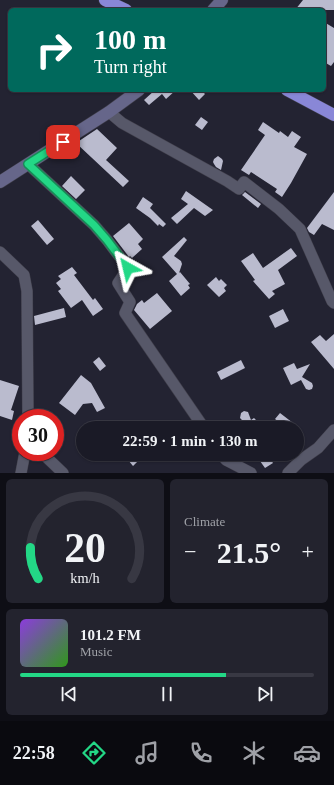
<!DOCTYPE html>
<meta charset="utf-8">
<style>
:root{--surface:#1a1a26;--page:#23232e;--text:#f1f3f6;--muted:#9fa1a7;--line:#383843;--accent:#23d886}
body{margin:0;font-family:Georgia,serif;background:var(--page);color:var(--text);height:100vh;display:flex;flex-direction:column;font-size:15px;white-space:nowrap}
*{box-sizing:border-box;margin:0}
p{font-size:13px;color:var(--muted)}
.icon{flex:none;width:22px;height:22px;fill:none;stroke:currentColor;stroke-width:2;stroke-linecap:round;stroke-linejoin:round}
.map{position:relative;height:473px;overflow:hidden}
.sheet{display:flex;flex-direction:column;gap:6px;padding:6px;background:#0e0e15;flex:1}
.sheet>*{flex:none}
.hud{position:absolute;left:8px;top:8px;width:318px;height:84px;border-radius:6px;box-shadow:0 1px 3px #0004,0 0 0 1px var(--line);background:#00695c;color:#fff;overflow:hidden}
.speed{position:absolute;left:12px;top:409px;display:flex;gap:8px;font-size:20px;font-weight:700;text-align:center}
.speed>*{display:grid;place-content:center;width:52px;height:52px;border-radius:50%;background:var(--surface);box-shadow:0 1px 3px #0004,0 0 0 1px var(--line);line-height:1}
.speed .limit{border:6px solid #d22;background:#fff;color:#111}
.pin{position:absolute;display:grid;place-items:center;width:34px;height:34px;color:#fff;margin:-17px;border-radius:8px;box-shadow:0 2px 6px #0006}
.me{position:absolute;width:44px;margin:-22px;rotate:323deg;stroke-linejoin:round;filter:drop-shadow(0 0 3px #0008)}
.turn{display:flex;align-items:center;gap:14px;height:84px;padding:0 20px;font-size:18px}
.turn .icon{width:52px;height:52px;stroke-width:2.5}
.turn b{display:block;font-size:28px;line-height:34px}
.big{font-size:30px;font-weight:700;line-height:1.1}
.sheet .card{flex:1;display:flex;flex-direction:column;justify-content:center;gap:6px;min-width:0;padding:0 14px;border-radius:6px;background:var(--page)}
.sheet .dial{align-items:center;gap:0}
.dial svg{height:104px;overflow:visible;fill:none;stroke:var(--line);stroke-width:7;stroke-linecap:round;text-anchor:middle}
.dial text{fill:var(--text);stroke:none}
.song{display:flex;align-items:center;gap:12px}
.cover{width:48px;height:48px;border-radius:6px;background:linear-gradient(135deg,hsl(270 70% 55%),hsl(110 70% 35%))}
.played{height:4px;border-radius:2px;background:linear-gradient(90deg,var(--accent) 70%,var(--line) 70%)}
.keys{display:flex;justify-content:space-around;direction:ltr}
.heat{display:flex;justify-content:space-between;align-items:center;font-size:22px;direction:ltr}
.sheet .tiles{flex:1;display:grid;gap:6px;grid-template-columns:1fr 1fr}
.card:last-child{grid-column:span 2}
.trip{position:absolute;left:76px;top:421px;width:228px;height:40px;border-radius:20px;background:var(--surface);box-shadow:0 1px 3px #0004,0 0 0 1px var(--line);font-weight:700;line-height:40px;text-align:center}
.tab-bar{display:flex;height:64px;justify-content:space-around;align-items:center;background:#0a0a0f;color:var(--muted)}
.tab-bar .icon{width:28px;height:28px}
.tab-bar .on{color:var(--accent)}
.tab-bar b{font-size:18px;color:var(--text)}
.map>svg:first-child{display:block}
</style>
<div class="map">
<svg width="334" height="473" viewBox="0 0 334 473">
<rect width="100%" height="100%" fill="#232332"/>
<path fill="#babbce" d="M303,0h31v10h-39z
M324,22l10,6v34l-3,4 -7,-4z
M155,90h21l-10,9 -4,-5 -13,11 -5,-5z
M190,90h11l4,4 -6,6z
M201,117l7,5 -6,8 -7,-5z
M263,122l16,11 1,-2 8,6 4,-6 9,6 -7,10 13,7 -16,29 -9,14 -7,-5 2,-3 -26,-17 -2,3 -8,-5 24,-35 -7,-5z
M97,129l20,19 -11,12 23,21 -6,6 -47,-44z
M218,156l4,3 1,2 -2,9 -5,-3 -2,-3 -1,-2 1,-3z
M71,176l14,14 -9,9 -14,-13z
M186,191l27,19 -8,6 -11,-8 -17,16 -6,-6 17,-14 -7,-5z
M245,192l16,12 -3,4 -16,-13z
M334,192v38l-12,-6 -8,11 -5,-3 -2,-4z
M143,197l10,7 -3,4 16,16 -3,3 -4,-3 -1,2 -8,-8 -14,-10z
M38,220l16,19 -7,6 -16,-19z
M129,223l14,16 -5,5 4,5 -10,9 -2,-2 -1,1 -16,-21z
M184,237l3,3 -13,16 7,5 1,3 -3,9 1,-1 10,12 -2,1 2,3 -9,8 -12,-15 8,-7 -15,-17z
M291,248l6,8 -19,14 7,14 -13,7 3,3 -6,5 -16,-18 2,-1 -14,-19 12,-8 10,15z
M72,267l5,6 -3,2 19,25 2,-2 8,11 -10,7 -11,-16 -11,8 -13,-17 3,-2 -5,-6 5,-4 -3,-3z
M216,277l3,4 2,-2 6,6 -3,3 2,3 -7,6 -12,-12z
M157,293l15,18 -22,18 -16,-19 3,-6 5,-4 2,3z
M64,308l2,9 -31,8 -1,-9z
M283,309l6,12 -14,7 -6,-12z
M334,334v35l-23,-27 9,-7 6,6z
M99,357l7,9 -6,5 -7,-9z
M241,360l4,8 -24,12 -4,-8z
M294,363l3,6 13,-5 -8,13 10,6 1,3 -1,3 -3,1 -3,-1 -5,-9 -10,5 -8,-17z
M81,375l10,8 14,25 -8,4 -5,-9 -9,1 -8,11 -16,-12z
M0,380l19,6 -8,24 3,1 -2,9 -12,-4z
M244,411l4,1 3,8 3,-2 6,6 -5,4h-13l4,-4 -6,-6 1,-5z
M280,413l13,10 -4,5h-2l-12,-9z
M123,454h22l-12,12z
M255,454h12l6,9 -8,5z"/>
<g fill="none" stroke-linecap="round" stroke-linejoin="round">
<g stroke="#403f4b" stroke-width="12">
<path id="street" d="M109,112l13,11 105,58 12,8 5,-7 35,27 21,20 32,72 2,2
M28,164l66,61 13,15 21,28 -10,15 12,19 -5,11 79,115
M0,252l24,23 3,16 1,127
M41,452l22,21
M221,454l5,6 25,13
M21,473l4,-21
M288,473l13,-13 17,-12 16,-18"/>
</g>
<g stroke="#403f4b" stroke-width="13">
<path id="secondary" d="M213,10l9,-10
M0,182l109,-70 30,-22"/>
</g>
<g stroke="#403f4b" stroke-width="13">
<path id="highway" d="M105,0l21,10
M287,90l47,25"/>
</g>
<use href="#street" stroke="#575869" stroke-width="11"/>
<use href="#secondary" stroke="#66668a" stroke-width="12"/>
<use href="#highway" stroke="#8987d7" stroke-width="12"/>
</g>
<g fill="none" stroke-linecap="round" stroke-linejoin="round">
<g stroke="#178c57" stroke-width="10">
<path id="route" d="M63,142l-35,22 66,61 13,15 21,28"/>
</g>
<use href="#route" stroke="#23d886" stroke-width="7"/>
</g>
</svg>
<div class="speed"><div class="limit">30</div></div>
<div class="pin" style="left:63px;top:142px;background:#d93025"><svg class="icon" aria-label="arrive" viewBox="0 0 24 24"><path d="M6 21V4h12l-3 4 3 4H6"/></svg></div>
<svg class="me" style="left:128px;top:268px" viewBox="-20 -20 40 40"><path d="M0-17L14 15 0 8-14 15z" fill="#23d886" stroke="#fff" stroke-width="4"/></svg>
<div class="trip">22:59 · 1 min · 130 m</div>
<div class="hud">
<div class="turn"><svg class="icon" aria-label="right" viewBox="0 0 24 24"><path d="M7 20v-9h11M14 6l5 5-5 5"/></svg><div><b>100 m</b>Turn right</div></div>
</div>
</div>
<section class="sheet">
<div class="tiles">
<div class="card dial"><svg viewBox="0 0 100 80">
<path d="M14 69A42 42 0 1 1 86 69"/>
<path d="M14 69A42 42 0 0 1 8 45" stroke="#23d886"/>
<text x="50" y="56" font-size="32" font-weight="700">20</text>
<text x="50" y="72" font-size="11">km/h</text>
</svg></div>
<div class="card"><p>Climate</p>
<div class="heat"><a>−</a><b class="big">21.5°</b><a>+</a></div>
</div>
<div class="card">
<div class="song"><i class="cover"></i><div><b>101.2 FM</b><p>Music</p></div></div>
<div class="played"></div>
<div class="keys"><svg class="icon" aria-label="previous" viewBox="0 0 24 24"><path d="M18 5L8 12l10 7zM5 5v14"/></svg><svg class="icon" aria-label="pause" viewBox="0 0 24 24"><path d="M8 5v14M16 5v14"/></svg><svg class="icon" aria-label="next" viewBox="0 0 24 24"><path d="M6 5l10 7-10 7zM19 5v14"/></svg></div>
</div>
</div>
</section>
<nav class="tab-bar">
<b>22:58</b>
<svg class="icon on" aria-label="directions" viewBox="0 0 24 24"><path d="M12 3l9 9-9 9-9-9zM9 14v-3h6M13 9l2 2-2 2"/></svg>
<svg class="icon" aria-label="music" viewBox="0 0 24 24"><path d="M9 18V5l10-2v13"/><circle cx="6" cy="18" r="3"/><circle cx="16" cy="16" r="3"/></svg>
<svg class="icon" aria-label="phone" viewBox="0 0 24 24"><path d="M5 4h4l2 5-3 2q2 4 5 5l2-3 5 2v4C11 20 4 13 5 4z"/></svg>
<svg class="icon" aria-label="climate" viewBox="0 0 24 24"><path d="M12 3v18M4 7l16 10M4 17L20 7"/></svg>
<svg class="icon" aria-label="car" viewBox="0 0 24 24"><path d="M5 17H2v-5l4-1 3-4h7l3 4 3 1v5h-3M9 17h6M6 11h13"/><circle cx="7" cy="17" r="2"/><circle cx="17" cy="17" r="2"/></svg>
</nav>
